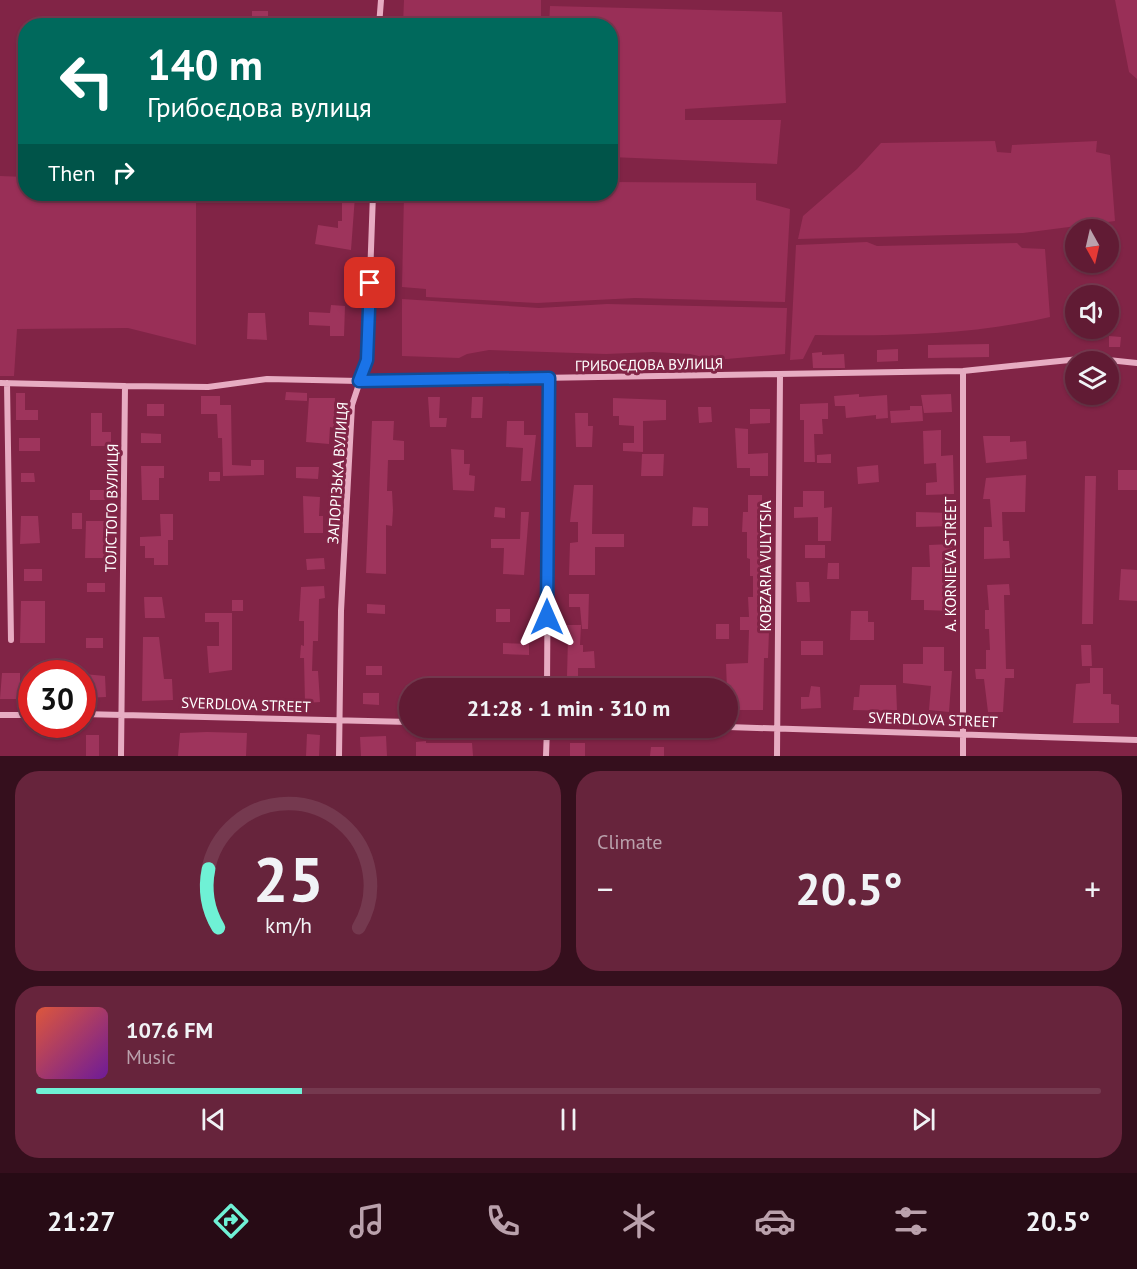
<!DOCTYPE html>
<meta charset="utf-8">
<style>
:root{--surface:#611b34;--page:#67243c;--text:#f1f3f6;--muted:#baa1ac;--line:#75394f;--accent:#6ff1d5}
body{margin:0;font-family:"PT Sans",sans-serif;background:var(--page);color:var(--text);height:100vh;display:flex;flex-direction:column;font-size:22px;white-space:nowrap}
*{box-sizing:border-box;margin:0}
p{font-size:20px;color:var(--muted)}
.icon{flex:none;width:33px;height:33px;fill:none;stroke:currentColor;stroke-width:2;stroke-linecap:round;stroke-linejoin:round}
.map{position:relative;height:756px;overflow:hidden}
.drawer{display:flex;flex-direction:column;gap:15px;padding:15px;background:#350f1d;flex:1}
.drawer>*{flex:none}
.hud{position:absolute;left:18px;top:18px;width:600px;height:183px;border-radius:24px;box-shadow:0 2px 4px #0004,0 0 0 2px var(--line);background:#00695c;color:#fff;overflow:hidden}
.needle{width:39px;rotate:172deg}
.controls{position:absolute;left:1065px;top:219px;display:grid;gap:12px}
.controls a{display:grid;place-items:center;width:54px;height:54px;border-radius:50%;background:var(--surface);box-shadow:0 2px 4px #0004,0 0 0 2px var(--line);font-size:30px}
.speed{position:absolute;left:18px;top:660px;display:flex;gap:12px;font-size:30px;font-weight:700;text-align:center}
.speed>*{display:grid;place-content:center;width:78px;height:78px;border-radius:50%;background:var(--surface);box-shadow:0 2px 4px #0004,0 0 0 2px var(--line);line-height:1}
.speed .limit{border:9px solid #d22;background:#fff;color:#111}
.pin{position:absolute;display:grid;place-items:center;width:51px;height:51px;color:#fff;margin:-26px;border-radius:12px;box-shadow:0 3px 9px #0006}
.me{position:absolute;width:66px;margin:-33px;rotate:0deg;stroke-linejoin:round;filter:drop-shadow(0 0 4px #0008)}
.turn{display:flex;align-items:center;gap:21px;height:126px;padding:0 30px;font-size:27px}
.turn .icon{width:78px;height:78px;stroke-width:2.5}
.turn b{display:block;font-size:42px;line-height:51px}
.then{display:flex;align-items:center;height:57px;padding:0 30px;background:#0003;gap:12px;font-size:22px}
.big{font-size:45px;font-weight:600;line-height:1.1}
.drawer .tile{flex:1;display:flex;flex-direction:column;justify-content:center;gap:9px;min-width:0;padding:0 21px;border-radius:24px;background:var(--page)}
.drawer .dial{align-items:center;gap:0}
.dial svg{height:156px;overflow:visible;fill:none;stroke:var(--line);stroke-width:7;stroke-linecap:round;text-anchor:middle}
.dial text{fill:var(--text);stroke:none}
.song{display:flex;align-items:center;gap:18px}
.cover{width:72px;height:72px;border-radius:9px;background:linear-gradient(135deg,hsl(10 70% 55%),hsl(280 70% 35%))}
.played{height:6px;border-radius:3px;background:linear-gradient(90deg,var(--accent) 25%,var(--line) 25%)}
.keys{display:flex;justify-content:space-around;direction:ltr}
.heat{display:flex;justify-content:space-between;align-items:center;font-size:33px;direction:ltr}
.drawer .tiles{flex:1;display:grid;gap:15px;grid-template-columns:1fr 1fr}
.tile:last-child{grid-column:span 2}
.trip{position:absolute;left:399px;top:678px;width:339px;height:60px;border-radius:30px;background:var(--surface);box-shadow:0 2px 4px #0004,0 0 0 2px var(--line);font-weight:600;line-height:60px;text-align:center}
.tab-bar{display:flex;height:96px;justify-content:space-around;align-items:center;background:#270b15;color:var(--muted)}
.tab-bar .icon{width:42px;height:42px}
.tab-bar .selected{color:var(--accent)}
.tab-bar b{font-size:27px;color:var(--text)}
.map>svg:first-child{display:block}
</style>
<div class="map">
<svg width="1137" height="756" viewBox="0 0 1137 756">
<rect width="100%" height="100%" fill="#812446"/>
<path fill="#992f57" d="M404,0h137v25h-138z
M1115,0h22v79l-8,-7z
M550,6l232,6 4,91 -101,6v11h96l-4,44 -166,-7 -1,-131 -61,-1z
M995,141l2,11 14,1 1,-8 85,-4 -1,11 14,3 5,66 -92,12 -225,6 5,-23 54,-47 24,-26z
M0,176l25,1 1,17h170v151l-68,-17 -111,1 -3,47h-14z
M611,182l145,1v17l34,9 -5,93 -150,-4 -98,5 -111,-6v-8l-24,-2 2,-93h206z
M867,242l10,4 140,-3 5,5 23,1 5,68c-78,18 -155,19 -235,18l-12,24 -13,1 6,-115z
M402,299l137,9 68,-4 180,4 -2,46 -70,6 -25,-6 -37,-2 -47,2 -117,-4 -22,4 -8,4 -57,-2z"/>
<path fill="#9e345c" d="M252,11h16v15h-16z
M342,196h13l-4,54 -36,-6 3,-19 20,3v-7h4z
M331,305l14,1 -1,30h-14v-10l-21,-1v-13l21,1z
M248,313h17l2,27 -20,-1z
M1109,336l12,1 -1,10h-11z
M989,344v13l-61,1v-13z
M898,349v12l-21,1v-12z
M822,352v3l22,-1 1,14h-32l-1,-15z
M286,392l21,1v8l-22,-1z
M16,393h9v17h13v10h-22z
M859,394v3l28,-2 1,23 -12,1v-4l-30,3 -1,-12h-10l-1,-10z
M951,394l1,18 -28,1 -3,-18z
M201,396h19v9h11l1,60 19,1v-6h13v15l-41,1 -1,-38h-4l-1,-24h-16z
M428,397h12l-1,21h8l-1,9h-16z
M472,397h11l-1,21h-11z
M309,398h26l-1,30 -4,-1 -1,17 -23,-2z
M613,398l53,2v20l-23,1v31l-20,-1v-8h11v-17l-15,-1v-9h-6z
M828,403v16h-6l1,15h-9l1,28h-11v-42h-4v-16z
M147,404h17v12h-17z
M910,406h12l1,15 -32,2 -1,-12 20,-1z
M698,407h13l1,15 -13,1z
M750,409h20v14l-20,1z
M91,413h11v19h9v14h-20z
M575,413h13v13h5l-1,21h-16z
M372,421h22l-1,19 11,1v19h-16l-1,31h5l1,19 -1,16 -6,-1v49l-20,-1z
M507,421h17v14h12l-5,46h-10l2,-33 -17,-1z
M735,428l13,1v25l20,-1v23h-18v-8h-13z
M941,430v26l12,-1 1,39 -28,1v-12l11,-1 -1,-19 -12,1 -1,-33z
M141,433l20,1v9h-20z
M983,436h27v6l16,-1 1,18 -41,4z
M19,438h21v13h-21z
M451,449l13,1v14h6l-1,11 6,1 -1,15 -21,-1z
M642,454h22l-1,22h-22z
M831,454v9h-14v-8z
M878,465l1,17 -21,2 -1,-17z
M141,466h23v12h-5v22h-17z
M296,467h23l-1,12 -22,-1z
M1118,470h19v20h-19z
M209,472h11v9h-11z
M21,473h13l1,9h-14z
M1026,475l-1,37h-23l1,29h6l1,17 -26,1v-32h8l-2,-28h-7l3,-21z
M1085,476h11l-3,148h-11z
M574,485h19l-1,49h32v13h-29v28h-26l1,-32 8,-1v-20h-8z
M90,490h17v10h-17z
M803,491h21v17l8,-1 -1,34h-13v-24l-24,1v-11h9z
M748,495h14v53h3l-1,48h3v12h-9v23h11l-1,27h-4l-1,52h-25v5h-10l-2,-51 22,-1 1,-33h-9v-13h9l-1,-20h5v-21h-3v-17l-3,-1v-26h-5l1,-20h5z
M303,496l17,1 -1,19h4v17h-19z
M495,507l10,1v10l-11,-1z
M693,507l15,1v18h-16z
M521,512h8l-5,63 -21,-1 1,-26h-13v-9h29z
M916,512l36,1 1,13 -37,1z
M72,513h10v16h-10z
M160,514h13v26h-5v25h-14v-7h-9v-12h-5v-9l21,-1z
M21,516h17l2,27 -20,1z
M86,521h20v37h-21z
M952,544l1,14h-4l3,53 -28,-1v-10h-13l1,-33h18l-1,-22z
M805,545h20v13h-20z
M324,558l1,11 -18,1 -1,-11z
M828,563h11v16h-12z
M24,569h18v12h-18z
M1121,569l16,1v31l-18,-1z
M796,582h13l1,20h-13z
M87,583h18v9h-18z
M1009,584l1,11h-6l2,74h8v9h-9l-2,34h-15l-4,-33h-8l-1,-10h11v-19h4l-1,-21h-4v-19h4l-2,-25z
M324,586l1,12 -6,1 -1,42h-5l-1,30h6l2,31 -15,1 -1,-45h-4l1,-13 3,1v-25h-5l2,-34z
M569,594h20l-1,35h-6l-2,-22h-11z
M144,597h18l3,21h-20z
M232,600h11v11h-11z
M21,601h24v42h-25z
M367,604l18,1v9l-18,-1z
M496,609h14v13h-14z
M851,611h17v11h6v18h-24z
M205,613h27v57l-23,3 -2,-27h12v-24h-14z
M716,624h13v15h-13z
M564,625h17l-1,20h3v7l11,-1 1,17h-17v8h-11l1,-38h-4z
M143,637h16l5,42h8l1,21 -31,1z
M86,638h17v10h-17z
M801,641h22v14h-22z
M503,643l26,1v11l-26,-1z
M1081,645h10l1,21h-10z
M923,647h21v24h8l-3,41 -20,-2 2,-24 -28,-3v-19h20z
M366,666h16v9h-16z
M1090,668h13v26h8v10l8,1v18h-46l3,-39 14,-1z
M2,673h18v13h12v13h-32z
M84,674l21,2 1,21 -21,1z
M860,685h36l1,26 -44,-1 1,-13h5z
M811,686l9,1 1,21 -20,1v-12h8z
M363,693h16v12l-16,-1z
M49,730h10v9h-10z
M207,732l40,1 -1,23h-68l2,-23z
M307,734l13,1 -1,21h-13z
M86,735h13v21h-13z
M386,736l1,20h-26l-1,-19z
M426,741v2h46l1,13h-57v-14z
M570,743h15v13h-15z
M651,747h13v9h-14z"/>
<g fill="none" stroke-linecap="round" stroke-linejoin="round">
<path stroke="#e7acc2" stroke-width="6" d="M379,26l2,-26
M0,383l125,3 -4,370
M7,383l4,257
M125,386l83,1 59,-8 92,2 604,-10 126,-13 48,5
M547,688l2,-310
M82,714l328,8
M0,715h32
M728,727l409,13
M339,756l2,-145 11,-206 15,-45 6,-166
M546,756l1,-28
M777,756l3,-380
M963,756v-385"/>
</g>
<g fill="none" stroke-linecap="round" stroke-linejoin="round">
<g stroke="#114b97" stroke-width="15">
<path id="route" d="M370,283l-3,77 -8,21 190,-3 -2,239"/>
</g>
<use href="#route" stroke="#1a73e8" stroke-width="10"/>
</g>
<g text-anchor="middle" stroke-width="6" stroke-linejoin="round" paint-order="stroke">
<g font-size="15" fill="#fff" stroke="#812446">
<text transform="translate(649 365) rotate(-1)" y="5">ГРИБОЄДОВА ВУЛИЦЯ</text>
<text transform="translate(338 473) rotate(-86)" y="5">ЗАПОРІЗЬКА ВУЛИЦЯ</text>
<text transform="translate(112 508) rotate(-89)" y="5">ТОЛСТОГО ВУЛИЦЯ</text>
<text transform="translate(951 564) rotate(-90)" y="5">A. KORNIEVA STREET</text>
<text transform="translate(766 566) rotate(-90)" y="5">KOBZARIA VULYTSIA</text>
<text transform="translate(246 705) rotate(2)" y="5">SVERDLOVA STREET</text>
<text transform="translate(933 720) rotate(2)" y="5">SVERDLOVA STREET</text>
</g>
</g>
</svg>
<div class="controls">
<a><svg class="needle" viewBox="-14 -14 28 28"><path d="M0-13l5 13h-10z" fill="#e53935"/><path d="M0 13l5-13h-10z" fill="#baa1ac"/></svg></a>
<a><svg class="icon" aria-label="sound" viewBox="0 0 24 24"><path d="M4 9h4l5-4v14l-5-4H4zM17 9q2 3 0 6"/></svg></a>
<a><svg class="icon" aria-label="layers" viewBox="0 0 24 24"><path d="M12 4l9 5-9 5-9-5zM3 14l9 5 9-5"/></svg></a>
</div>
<div class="speed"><div class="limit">30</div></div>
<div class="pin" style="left:370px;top:283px;background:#d93025"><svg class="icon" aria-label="arrive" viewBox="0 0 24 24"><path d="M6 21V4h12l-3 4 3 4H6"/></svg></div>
<svg class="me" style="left:547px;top:617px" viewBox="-20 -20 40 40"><path d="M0-17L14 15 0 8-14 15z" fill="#1a73e8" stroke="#fff" stroke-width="4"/></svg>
<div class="trip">21:28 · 1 min · 310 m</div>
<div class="hud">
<div class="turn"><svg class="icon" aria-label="left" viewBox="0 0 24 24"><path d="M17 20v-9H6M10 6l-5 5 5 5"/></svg><div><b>140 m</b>Грибоєдова вулиця</div></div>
<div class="then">Then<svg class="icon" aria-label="right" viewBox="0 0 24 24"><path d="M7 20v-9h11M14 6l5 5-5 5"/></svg></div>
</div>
</div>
<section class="drawer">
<div class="tiles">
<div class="tile dial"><svg viewBox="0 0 100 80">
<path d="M14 69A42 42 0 1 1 86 69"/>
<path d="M14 69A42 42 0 0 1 9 39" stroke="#6ff1d5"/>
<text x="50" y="56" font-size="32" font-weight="700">25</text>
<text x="50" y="72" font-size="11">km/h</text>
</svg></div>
<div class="tile"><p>Climate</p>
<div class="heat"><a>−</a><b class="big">20.5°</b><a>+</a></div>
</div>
<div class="tile">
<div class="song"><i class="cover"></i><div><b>107.6 FM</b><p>Music</p></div></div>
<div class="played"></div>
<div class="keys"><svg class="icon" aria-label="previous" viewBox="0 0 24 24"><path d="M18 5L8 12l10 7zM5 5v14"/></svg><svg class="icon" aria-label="pause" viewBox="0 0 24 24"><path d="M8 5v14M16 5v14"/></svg><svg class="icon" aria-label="next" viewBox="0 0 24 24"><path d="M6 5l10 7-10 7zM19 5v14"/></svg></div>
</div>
</div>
</section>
<nav class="tab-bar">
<b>21:27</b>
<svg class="icon selected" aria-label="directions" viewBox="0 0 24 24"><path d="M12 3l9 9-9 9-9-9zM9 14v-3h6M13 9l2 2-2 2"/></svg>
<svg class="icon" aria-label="music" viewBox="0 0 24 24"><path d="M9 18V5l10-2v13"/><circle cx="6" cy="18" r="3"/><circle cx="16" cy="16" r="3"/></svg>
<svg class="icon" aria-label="phone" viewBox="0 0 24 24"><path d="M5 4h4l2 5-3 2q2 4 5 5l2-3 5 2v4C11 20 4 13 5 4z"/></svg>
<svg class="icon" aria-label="climate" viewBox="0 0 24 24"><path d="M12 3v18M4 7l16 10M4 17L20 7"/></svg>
<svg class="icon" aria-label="car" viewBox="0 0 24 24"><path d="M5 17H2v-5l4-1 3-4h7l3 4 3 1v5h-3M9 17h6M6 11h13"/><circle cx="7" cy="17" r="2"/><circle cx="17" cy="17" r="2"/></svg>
<svg class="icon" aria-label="filters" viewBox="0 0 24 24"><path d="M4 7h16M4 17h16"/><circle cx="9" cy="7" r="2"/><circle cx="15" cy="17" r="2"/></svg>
<b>20.5°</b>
</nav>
